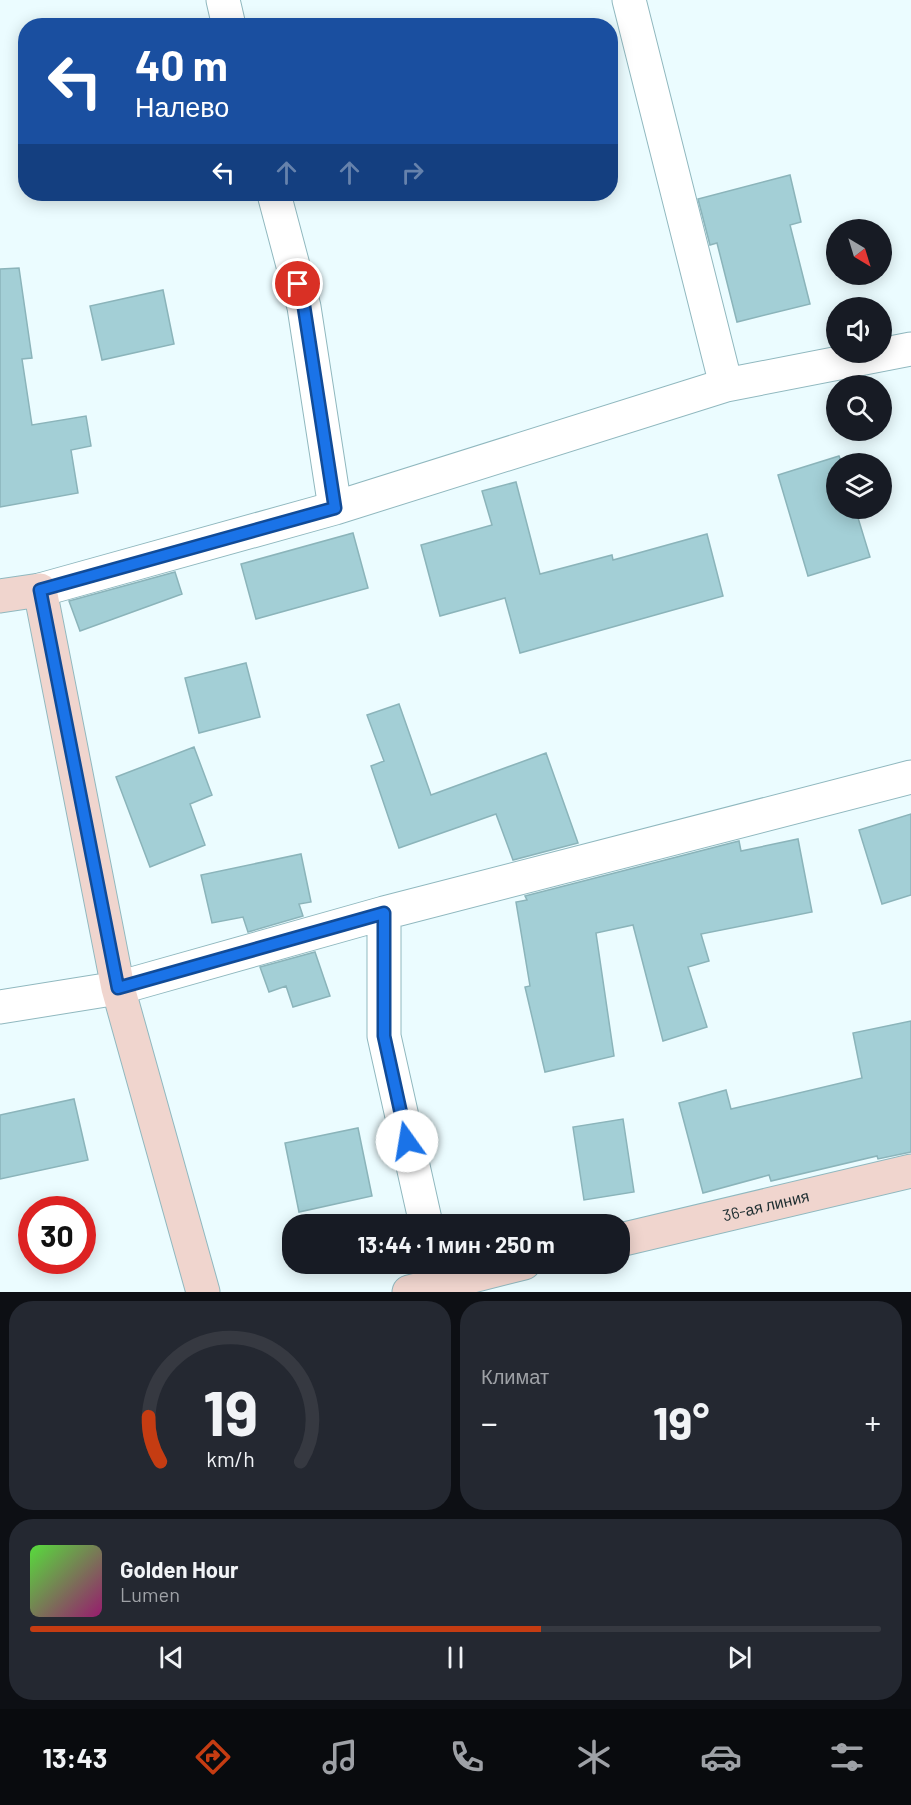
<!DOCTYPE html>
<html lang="ru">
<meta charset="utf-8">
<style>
:root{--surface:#171b24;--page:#242831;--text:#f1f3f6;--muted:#9ea1a6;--line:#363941;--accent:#c53c12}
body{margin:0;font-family:Barlow,sans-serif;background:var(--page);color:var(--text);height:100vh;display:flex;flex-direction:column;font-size:22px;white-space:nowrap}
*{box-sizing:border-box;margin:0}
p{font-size:20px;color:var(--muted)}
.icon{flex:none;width:33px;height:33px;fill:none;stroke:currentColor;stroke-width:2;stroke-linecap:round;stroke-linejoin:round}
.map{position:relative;height:1292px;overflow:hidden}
.drawer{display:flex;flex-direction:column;gap:9px;padding:9px;background:#0d0f14;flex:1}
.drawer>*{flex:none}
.guide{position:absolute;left:18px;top:18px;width:600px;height:183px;border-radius:24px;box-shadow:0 3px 15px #0003;background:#1a4fa0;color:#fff;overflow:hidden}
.needle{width:39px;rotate:142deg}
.buttons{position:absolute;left:826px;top:219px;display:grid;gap:12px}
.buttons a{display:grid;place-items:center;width:66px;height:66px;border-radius:50%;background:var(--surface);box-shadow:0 3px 15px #0003;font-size:30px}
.speed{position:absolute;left:18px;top:1196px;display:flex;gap:12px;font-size:30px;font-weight:700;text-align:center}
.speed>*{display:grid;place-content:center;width:78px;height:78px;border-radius:50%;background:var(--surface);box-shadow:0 3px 15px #0003;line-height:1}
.speed .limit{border:9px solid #d22;background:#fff;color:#111}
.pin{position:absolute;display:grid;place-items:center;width:51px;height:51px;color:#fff;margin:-26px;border:3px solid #fff;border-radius:50%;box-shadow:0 2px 6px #0007}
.me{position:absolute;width:66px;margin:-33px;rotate:347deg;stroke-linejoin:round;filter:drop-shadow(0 0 4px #0008)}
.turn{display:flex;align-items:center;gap:21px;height:126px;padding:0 18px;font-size:27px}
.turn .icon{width:78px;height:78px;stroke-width:2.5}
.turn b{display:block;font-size:42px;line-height:51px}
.lanes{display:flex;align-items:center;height:57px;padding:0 18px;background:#0003;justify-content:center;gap:30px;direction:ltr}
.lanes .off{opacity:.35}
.big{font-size:45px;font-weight:700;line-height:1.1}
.drawer .tile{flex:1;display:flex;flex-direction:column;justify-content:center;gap:9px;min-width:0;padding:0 21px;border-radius:24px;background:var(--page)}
.drawer .dial{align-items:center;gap:0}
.dial svg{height:156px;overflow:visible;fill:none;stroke:var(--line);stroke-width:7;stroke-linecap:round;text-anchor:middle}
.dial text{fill:var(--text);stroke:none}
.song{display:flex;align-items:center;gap:18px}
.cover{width:72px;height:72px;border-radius:9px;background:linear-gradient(135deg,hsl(110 70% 55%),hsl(320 70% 35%))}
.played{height:6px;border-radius:3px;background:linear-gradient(90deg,var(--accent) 60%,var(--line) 60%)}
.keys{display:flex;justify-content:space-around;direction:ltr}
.heat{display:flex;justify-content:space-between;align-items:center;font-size:33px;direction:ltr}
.drawer .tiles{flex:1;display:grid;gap:9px;grid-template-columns:1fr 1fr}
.tile:last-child{grid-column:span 2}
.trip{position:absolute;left:282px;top:1214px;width:348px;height:60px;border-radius:24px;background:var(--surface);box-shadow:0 3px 15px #0003;font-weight:700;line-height:60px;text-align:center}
.menu{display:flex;height:96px;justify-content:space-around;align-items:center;background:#090b0e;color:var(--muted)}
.menu .icon{width:42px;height:42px}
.menu .current{color:var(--accent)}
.menu b{font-size:27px;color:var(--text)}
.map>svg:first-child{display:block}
</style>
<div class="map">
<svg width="911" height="1292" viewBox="0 0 911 1292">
<rect width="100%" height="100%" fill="#ebfcff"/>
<path fill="#a3cfd6" stroke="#8bb4ba" stroke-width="1.5" d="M790,175l11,47 -11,3 20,79 -73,18 -20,-79 -7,2 -12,-46z
M19,268l13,90 -10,1 10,66 54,-9 5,30 -20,4 7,43 -78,14v-238z
M163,290l11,54 -72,16 -12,-54z
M839,456l3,8h-5v44h18l15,49 -62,19 -30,-101z
M516,482l24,92 72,-19 1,5 94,-26 16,62 -203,57 -15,-55 -65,18 -19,-71 71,-20 -10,-34z
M353,533l15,55 -112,31 -15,-55z
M175,572l7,22 -102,37 -11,-30z
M246,663l14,54 -61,16 -14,-55z
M399,704l32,91 115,-42 32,90 -65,17 -17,-46 -97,34 -28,-82 13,-5 -17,-46z
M194,747l18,48 -22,9 15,41 -55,22 -34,-90z
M911,814v81l-29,9 -23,-74z
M798,839l14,73 -111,22 8,27 -21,6 19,60 -44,14 -30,-116 -37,8 18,123 -69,16 -20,-85 5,-1 -14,-84 11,-2 -2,-4 214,-55 2,10z
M301,854l10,48 -12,2 4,12 -55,16 -5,-15 -31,6 -11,-48z
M315,952l15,44 -37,11 -7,-21 -17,6 -9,-25z
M911,1021v131l-33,7 -1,-3 -106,25 -2,-6 -66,18 -24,-90 47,-13 5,19 131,-31 -9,-45z
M74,1099l14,61 -88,19v-64z
M623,1119l11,73 -50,8 -11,-73z
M358,1128l14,68 -73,16 -14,-69z"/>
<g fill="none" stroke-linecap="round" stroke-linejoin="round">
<g stroke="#90b8bf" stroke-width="35">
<path id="street" d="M223,0l6,26
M629,0l97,385
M274,194l30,113 31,201
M40,590l295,-82 391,-123 185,-36
M0,1007l118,-19 266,-75
M426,1224l-42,-188v-123l527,-136"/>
</g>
<g stroke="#90b8bf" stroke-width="35">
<g id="secondary">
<path d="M0,596l40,-6 78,398 85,304"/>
<path id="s1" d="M620,1240l291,-69"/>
<path d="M409,1292l115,-29"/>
</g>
</g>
<use href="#street" stroke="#fff" stroke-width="33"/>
<use href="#secondary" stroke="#f0d5ce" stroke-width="33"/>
</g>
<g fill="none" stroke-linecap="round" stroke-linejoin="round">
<g stroke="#114b97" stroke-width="15">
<path id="route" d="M298,284l6,23 31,201 -295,82 78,398 266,-75v123l23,105"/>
</g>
<use href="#route" stroke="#1a73e8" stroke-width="10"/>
</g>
<g text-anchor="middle" stroke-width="4.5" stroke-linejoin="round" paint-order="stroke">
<g font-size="16" fill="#1d2d30" stroke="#fff">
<text dy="6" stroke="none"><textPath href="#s1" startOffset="150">36-ая линия</textPath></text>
</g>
</g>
</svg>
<div class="buttons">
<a><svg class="needle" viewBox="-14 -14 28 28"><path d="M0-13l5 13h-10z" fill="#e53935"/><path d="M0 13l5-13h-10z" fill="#9ea1a6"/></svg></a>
<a><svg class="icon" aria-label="sound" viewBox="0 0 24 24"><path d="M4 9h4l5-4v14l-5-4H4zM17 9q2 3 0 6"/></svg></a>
<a><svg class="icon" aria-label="search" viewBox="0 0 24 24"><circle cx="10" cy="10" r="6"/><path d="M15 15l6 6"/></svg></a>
<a><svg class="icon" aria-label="layers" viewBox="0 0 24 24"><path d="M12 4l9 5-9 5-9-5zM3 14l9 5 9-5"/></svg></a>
</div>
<div class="speed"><div class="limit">30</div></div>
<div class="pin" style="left:298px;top:284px;background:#d93025"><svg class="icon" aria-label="arrive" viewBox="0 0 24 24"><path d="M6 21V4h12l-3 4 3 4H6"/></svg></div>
<svg class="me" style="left:407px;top:1141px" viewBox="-20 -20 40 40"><circle r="19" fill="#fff"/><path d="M0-13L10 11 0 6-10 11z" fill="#1a73e8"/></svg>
<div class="trip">13:44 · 1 мин · 250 m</div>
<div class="guide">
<div class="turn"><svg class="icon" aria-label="left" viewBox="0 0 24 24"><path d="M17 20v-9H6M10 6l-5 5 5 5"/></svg><div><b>40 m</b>Налево</div></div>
<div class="lanes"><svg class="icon" aria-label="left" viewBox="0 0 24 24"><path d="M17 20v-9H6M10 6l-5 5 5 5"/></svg><svg class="icon off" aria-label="ahead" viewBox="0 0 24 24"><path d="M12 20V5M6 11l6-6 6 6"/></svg><svg class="icon off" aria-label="ahead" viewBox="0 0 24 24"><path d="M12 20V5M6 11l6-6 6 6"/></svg><svg class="icon off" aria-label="right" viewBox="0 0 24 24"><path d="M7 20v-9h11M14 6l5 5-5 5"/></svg></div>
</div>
</div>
<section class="drawer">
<div class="tiles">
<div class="tile dial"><svg viewBox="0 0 100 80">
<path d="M14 69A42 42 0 1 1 86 69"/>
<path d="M14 69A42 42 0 0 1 8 46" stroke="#c53c12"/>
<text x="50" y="56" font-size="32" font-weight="700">19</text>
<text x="50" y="72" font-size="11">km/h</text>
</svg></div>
<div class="tile"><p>Климат</p>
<div class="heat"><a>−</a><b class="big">19°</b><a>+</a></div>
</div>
<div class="tile">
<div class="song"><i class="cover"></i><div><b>Golden Hour</b><p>Lumen</p></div></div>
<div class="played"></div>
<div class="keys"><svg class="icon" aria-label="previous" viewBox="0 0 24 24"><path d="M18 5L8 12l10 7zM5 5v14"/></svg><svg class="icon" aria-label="pause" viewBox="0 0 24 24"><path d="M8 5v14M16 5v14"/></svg><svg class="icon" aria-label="next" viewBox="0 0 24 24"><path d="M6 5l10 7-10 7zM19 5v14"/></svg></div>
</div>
</div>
</section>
<nav class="menu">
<b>13:43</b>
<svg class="icon current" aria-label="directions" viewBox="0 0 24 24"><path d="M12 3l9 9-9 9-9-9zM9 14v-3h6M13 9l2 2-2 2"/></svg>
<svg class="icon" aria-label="music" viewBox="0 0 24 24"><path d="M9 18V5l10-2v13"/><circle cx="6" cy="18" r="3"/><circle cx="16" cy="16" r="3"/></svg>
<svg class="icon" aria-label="phone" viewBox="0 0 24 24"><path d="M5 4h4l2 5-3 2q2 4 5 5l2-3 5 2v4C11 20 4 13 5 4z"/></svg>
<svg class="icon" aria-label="climate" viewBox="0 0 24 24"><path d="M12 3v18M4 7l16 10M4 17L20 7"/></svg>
<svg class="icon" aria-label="car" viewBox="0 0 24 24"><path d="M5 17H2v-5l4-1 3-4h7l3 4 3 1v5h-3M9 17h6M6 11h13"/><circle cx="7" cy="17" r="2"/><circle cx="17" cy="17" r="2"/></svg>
<svg class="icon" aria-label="filters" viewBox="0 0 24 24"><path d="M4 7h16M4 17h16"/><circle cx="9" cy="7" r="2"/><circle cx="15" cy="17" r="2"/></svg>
</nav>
